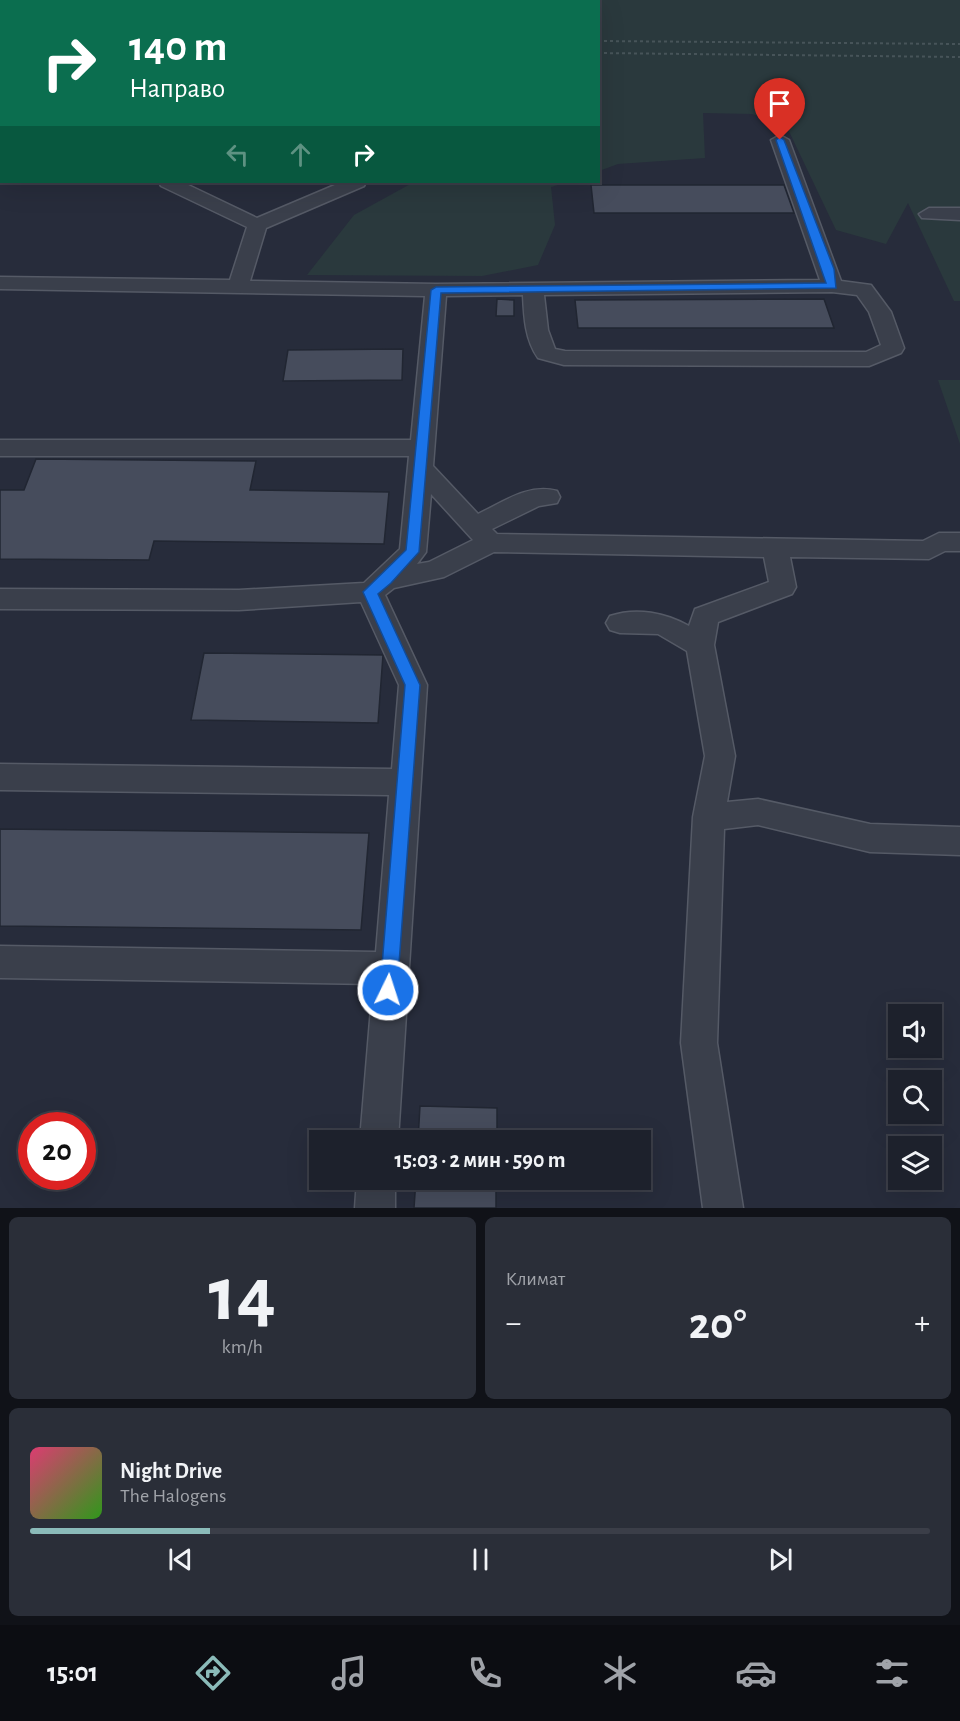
<!DOCTYPE html>
<html lang="ru">
<meta charset="utf-8">
<style>
:root{--surface:#1d212c;--page:#2a2e38;--text:#f1f3f6;--muted:#a0a3a9;--line:#3b3e48;--accent:#8bbbb9}
body{margin:0;font-family:"Alegreya Sans",sans-serif;background:var(--page);color:var(--text);height:100vh;display:flex;flex-direction:column;font-size:22px;white-space:nowrap}
*{box-sizing:border-box;margin:0}
p{font-size:20px;color:var(--muted)}
.icon{flex:none;width:33px;height:33px;fill:none;stroke:currentColor;stroke-width:2;stroke-linecap:round;stroke-linejoin:round}
.map{position:relative;height:1208px;overflow:hidden}
.side{display:flex;flex-direction:column;gap:9px;padding:9px;background:#101218;flex:1}
.side>*{flex:none}
.banner{position:absolute;left:0px;top:0px;width:600px;height:183px;box-shadow:0 6px 24px #0002,0 0 0 2px var(--line);background:#0b6e4f;color:#fff;overflow:hidden}
.fabs{position:absolute;left:888px;top:1004px;display:grid;gap:12px}
.fabs a{display:grid;place-items:center;width:54px;height:54px;border-radius:0px;background:var(--surface);box-shadow:0 6px 24px #0002,0 0 0 2px var(--line);font-size:30px}
.speed{position:absolute;left:18px;top:1112px;display:flex;gap:12px;font-size:30px;font-weight:700;text-align:center}
.speed>*{display:grid;place-content:center;width:78px;height:78px;border-radius:50%;background:var(--surface);box-shadow:0 6px 24px #0002,0 0 0 2px var(--line);line-height:1}
.speed .limit{border:9px solid #d22;background:#fff;color:#111}
.pin{position:absolute;display:grid;place-items:center;width:51px;height:51px;color:#fff;margin:-62px -26px;border-radius:50% 50% 50% 0;rotate:-45deg;box-shadow:0 0 6px #0007}
.pin .icon{rotate:45deg}
.me{position:absolute;width:66px;margin:-33px;rotate:4deg;stroke-linejoin:round;filter:drop-shadow(0 0 4px #0008)}
.turn{display:flex;align-items:center;gap:21px;height:126px;padding:0 30px;font-size:27px}
.turn .icon{width:78px;height:78px;stroke-width:2.5}
.turn b{display:block;font-size:42px;line-height:51px}
.lanes{display:flex;align-items:center;height:57px;padding:0 30px;background:#0003;justify-content:center;gap:30px;direction:ltr}
.lanes .off{opacity:.35}
.big{font-size:45px;font-weight:700;line-height:1.1}
.side .tile{flex:1;display:flex;flex-direction:column;justify-content:center;gap:9px;min-width:0;padding:0 21px;border-radius:9px;background:var(--page)}
.side .dial{align-items:center;gap:0}
.dial b{font-size:78px;line-height:1}
.song{display:flex;align-items:center;gap:18px}
.cover{width:72px;height:72px;border-radius:9px;background:linear-gradient(135deg,hsl(340 70% 55%),hsl(110 70% 35%))}
.played{height:6px;border-radius:3px;background:linear-gradient(90deg,var(--accent) 20%,var(--line) 20%)}
.keys{display:flex;justify-content:space-around;direction:ltr}
.heat{display:flex;justify-content:space-between;align-items:center;font-size:33px;direction:ltr}
.side .tiles{flex:1;display:grid;gap:9px;grid-template-columns:1fr 1fr}
.tile:last-child{grid-column:span 2}
.trip{position:absolute;left:309px;top:1130px;width:342px;height:60px;border-radius:0px;background:var(--surface);box-shadow:0 6px 24px #0002,0 0 0 2px var(--line);font-weight:700;line-height:60px;text-align:center}
.tabs{display:flex;height:96px;justify-content:space-around;align-items:center;background:#0c0d12;color:var(--muted)}
.tabs .icon{width:42px;height:42px}
.tabs .active{color:var(--accent)}
.tabs b{font-size:27px;color:var(--text)}
.map>svg:first-child{display:block}
</style>
<div class="map">
<svg width="960" height="1208" viewBox="0 0 960 1208">
<rect width="100%" height="100%" fill="#272c3b"/>
<path fill="#2a393d" d="M0,0h960v301h-6l-46,-98 -22,41 -50,-14 -50,-105 -34,-11 -49,-1 2,45 -87,6 -19,7 -1,-169h-596l-1,123z
M414,182h154l-17,5 4,38 -17,40 -56,11 -175,-1 47,-60z
M938,380h22v64z"/>
<path fill="#464c5c" stroke="#212632" stroke-width="1.5" d="M591,185h193l10,28h-200z
M497,299l17,1v16h-18z
M824,299l10,29h-256l-3,-28z
M403,349l-1,31 -119,1 5,-31z
M36,459l220,2 -6,29 139,2 -5,52 -230,-3 -5,19 -149,-1v-69h24z
M204,653l179,2 -5,68 -187,-3z
M0,829l369,4 -8,97 -361,-4z
M420,1106l77,2v32h-79z
M416,1179h80v29h-82z"/>
<g fill="none" stroke-linecap="round" stroke-linejoin="round">
<g stroke="#555a66" stroke-width="3">
<path id="minor" d="M780,135l9,5 52,141 30,4 20,27 13,36 -3,5 -32,13 -305,-1 -26,-7c-13,-19 -14,-41 -15,-63l-77,1 -13,170 45,48c25,-12 51,-31 79,-23l3,6 -3,6 -18,3 -47,23 5,5 426,7 16,-8h21v18h-15l-16,8 -139,-2 6,30 -4,7 -74,28 -4,23 21,111 -8,46 31,-3 112,25 90,3v28l-90,-3 -112,-27 -34,4 -7,214 26,165h-40l-22,-165 12,-226 12,-61 -18,-105 -29,-17 -38,-1 -10,-3 -4,-7 4,-7c27,-9 56,-3 79,10l6,-17 74,-27 -5,-25 -270,-5 -50,25 -50,11 -9,7 42,90 -29,455h-38l13,-156 -373,-6v-32l376,6 13,-157 -389,-5v-26l392,5 7,-84 -38,-83 -122,8 -239,-1v-20l239,1 125,-7 36,-34 9,-93h-409v-16h411l14,-144 -425,-7v-12l230,3 17,-53 -86,-41 -2,-4h23l75,36 85,-36h24l-2,4 -98,42 -16,53 186,3 384,-4 -49,-140zM832,292l25,3 12,17 12,33 -15,7 -301,-1 -10,-2 -7,-19 -4,-35zM431,494l42,46 -44,22 -12,2 9,-12z
M929,208h31v12l-38,-2 -3,-4z
M357,1179h38v29h-40z"/>
</g>
<path stroke="#475459" stroke-width="2" stroke-dasharray="3 3" stroke-linecap="butt" d="M598,41l362,3
M598,53l362,4
M0,74l2,-3"/>
<use href="#minor" fill="#3a3f4b" fill-rule="evenodd"/>
</g>
<path fill="#1a73e8" stroke="#114b97" stroke-width="1.5" d="M780,137l4,3 50,129 2,19 -395,5 -22,259 -28,31 -13,11 42,91 -23,305 -2,5 -7,3 -6,-3 -2,-5 25,-305 -42,-93 43,-42 25,-260 5,-3 390,-4 -50,-143z"/>
</svg>
<div class="fabs">
<a><svg class="icon" aria-label="sound" viewBox="0 0 24 24"><path d="M4 9h4l5-4v14l-5-4H4zM17 9q2 3 0 6"/></svg></a>
<a><svg class="icon" aria-label="search" viewBox="0 0 24 24"><circle cx="10" cy="10" r="6"/><path d="M15 15l6 6"/></svg></a>
<a><svg class="icon" aria-label="layers" viewBox="0 0 24 24"><path d="M12 4l9 5-9 5-9-5zM3 14l9 5 9-5"/></svg></a>
</div>
<div class="speed"><div class="limit">20</div></div>
<div class="pin" style="left:780px;top:140px;background:#d93025"><svg class="icon" aria-label="arrive" viewBox="0 0 24 24"><path d="M6 21V4h12l-3 4 3 4H6"/></svg></div>
<svg class="me" style="left:388px;top:990px" viewBox="-20 -20 40 40"><circle r="17" fill="#1a73e8" stroke="#fff" stroke-width="3"/><path d="M0-11L8 9 0 5-8 9z" fill="#fff"/></svg>
<div class="trip">15:03 · 2 мин · 590 m</div>
<div class="banner">
<div class="turn"><svg class="icon" aria-label="right" viewBox="0 0 24 24"><path d="M7 20v-9h11M14 6l5 5-5 5"/></svg><div><b>140 m</b>Направо</div></div>
<div class="lanes"><svg class="icon off" aria-label="left" viewBox="0 0 24 24"><path d="M17 20v-9H6M10 6l-5 5 5 5"/></svg><svg class="icon off" aria-label="ahead" viewBox="0 0 24 24"><path d="M12 20V5M6 11l6-6 6 6"/></svg><svg class="icon" aria-label="right" viewBox="0 0 24 24"><path d="M7 20v-9h11M14 6l5 5-5 5"/></svg></div>
</div>
</div>
<section class="side">
<div class="tiles">
<div class="tile dial"><b>14</b><p>km/h</p></div>
<div class="tile"><p>Климат</p>
<div class="heat"><a>−</a><b class="big">20°</b><a>+</a></div>
</div>
<div class="tile">
<div class="song"><i class="cover"></i><div><b>Night Drive</b><p>The Halogens</p></div></div>
<div class="played"></div>
<div class="keys"><svg class="icon" aria-label="previous" viewBox="0 0 24 24"><path d="M18 5L8 12l10 7zM5 5v14"/></svg><svg class="icon" aria-label="pause" viewBox="0 0 24 24"><path d="M8 5v14M16 5v14"/></svg><svg class="icon" aria-label="next" viewBox="0 0 24 24"><path d="M6 5l10 7-10 7zM19 5v14"/></svg></div>
</div>
</div>
</section>
<nav class="tabs">
<b>15:01</b>
<svg class="icon active" aria-label="directions" viewBox="0 0 24 24"><path d="M12 3l9 9-9 9-9-9zM9 14v-3h6M13 9l2 2-2 2"/></svg>
<svg class="icon" aria-label="music" viewBox="0 0 24 24"><path d="M9 18V5l10-2v13"/><circle cx="6" cy="18" r="3"/><circle cx="16" cy="16" r="3"/></svg>
<svg class="icon" aria-label="phone" viewBox="0 0 24 24"><path d="M5 4h4l2 5-3 2q2 4 5 5l2-3 5 2v4C11 20 4 13 5 4z"/></svg>
<svg class="icon" aria-label="climate" viewBox="0 0 24 24"><path d="M12 3v18M4 7l16 10M4 17L20 7"/></svg>
<svg class="icon" aria-label="car" viewBox="0 0 24 24"><path d="M5 17H2v-5l4-1 3-4h7l3 4 3 1v5h-3M9 17h6M6 11h13"/><circle cx="7" cy="17" r="2"/><circle cx="17" cy="17" r="2"/></svg>
<svg class="icon" aria-label="filters" viewBox="0 0 24 24"><path d="M4 7h16M4 17h16"/><circle cx="9" cy="7" r="2"/><circle cx="15" cy="17" r="2"/></svg>
</nav>
